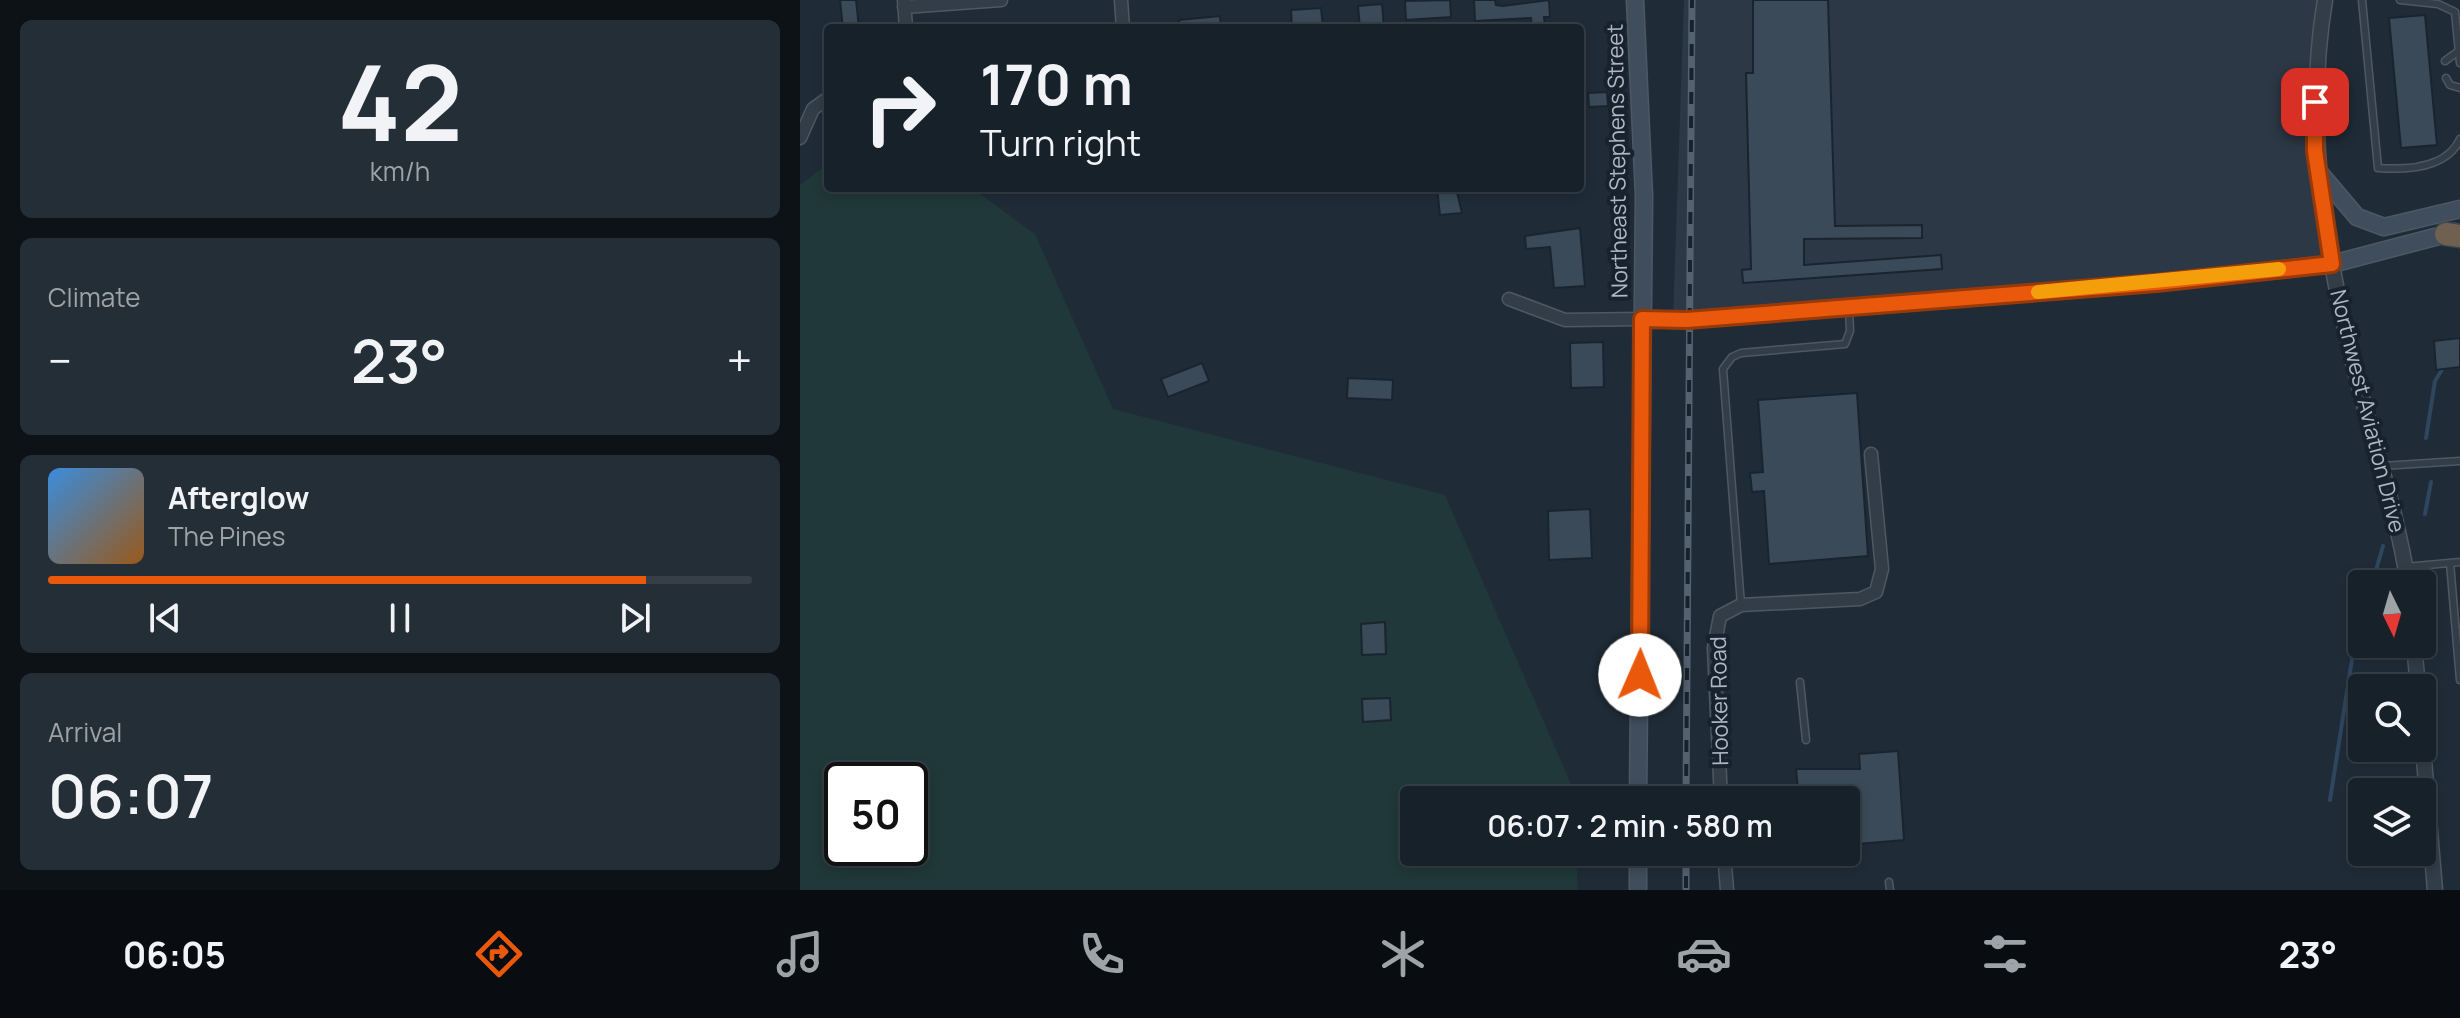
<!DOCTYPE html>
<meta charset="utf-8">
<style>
:root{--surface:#17212a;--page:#242e36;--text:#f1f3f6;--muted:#9ea3a8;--line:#363e47;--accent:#ea580c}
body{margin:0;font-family:Manrope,sans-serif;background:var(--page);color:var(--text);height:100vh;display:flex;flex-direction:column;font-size:30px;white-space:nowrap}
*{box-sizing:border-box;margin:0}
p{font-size:26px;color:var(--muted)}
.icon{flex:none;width:44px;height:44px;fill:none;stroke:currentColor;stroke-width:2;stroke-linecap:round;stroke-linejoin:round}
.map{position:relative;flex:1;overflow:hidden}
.panel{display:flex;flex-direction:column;gap:20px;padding:20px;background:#0d1217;width:800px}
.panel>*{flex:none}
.banner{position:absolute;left:24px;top:24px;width:760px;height:168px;border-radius:8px;box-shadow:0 4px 12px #0003,0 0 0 2px var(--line);background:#17212a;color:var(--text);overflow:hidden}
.needle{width:52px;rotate:175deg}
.buttons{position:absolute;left:1548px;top:570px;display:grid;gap:16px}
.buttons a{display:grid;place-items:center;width:88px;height:88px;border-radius:8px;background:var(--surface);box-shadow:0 4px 12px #0003,0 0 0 2px var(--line);font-size:40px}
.speed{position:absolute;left:24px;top:762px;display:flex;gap:16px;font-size:40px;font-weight:700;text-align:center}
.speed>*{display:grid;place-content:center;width:104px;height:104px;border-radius:50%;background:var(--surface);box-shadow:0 4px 12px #0003,0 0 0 2px var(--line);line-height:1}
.speed .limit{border:4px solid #111;border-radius:12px;background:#fff;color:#111}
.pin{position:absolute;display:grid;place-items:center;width:68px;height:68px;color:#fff;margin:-34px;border-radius:16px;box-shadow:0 4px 12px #0006}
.me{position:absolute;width:88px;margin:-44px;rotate:1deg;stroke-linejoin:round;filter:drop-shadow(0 0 6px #0008)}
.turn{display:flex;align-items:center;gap:28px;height:168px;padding:0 24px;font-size:36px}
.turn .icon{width:104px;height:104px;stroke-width:2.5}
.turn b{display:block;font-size:56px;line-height:68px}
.big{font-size:60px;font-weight:600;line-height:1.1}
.panel .widget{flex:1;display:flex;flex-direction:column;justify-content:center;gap:12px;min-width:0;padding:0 28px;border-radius:12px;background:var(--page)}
.panel .dial{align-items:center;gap:0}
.dial b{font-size:104px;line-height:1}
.song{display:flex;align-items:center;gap:24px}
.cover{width:96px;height:96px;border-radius:12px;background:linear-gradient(135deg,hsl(210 70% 55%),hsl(30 70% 35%))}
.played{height:8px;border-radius:4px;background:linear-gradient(90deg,var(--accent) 85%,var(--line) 85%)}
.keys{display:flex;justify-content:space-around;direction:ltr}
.heat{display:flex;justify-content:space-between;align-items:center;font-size:44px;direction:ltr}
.trip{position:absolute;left:600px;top:786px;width:460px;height:80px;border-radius:8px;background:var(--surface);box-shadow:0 4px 12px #0003,0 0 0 2px var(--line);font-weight:600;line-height:80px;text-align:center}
.menu{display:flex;height:128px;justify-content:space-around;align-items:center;background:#090d11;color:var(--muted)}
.menu .icon{width:56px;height:56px}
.menu .current{color:var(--accent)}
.menu b{font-size:36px;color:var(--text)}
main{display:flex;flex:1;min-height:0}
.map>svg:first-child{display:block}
</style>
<main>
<section class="panel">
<div class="widget dial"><b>42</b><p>km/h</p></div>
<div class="widget"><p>Climate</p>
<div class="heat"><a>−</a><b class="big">23°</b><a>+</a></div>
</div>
<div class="widget">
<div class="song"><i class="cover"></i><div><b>Afterglow</b><p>The Pines</p></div></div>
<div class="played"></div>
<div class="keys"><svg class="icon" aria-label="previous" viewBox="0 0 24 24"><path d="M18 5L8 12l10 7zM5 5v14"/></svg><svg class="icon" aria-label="pause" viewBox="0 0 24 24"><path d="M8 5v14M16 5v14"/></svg><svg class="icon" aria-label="next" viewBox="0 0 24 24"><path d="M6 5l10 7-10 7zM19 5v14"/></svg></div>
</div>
<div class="widget"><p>Arrival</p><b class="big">06:07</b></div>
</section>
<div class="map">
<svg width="1660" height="890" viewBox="0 0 1660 890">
<rect width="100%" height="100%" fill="#1f2c38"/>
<path fill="#2c3845" d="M884,0h642l-8,49 14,215 -659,56z"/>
<path fill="#203839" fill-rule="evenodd" d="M28,164v24h144l63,46 78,175 332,86 126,289 1,16h-158v52h162l2,38h-778v-705zM42,780h68v68h-68z"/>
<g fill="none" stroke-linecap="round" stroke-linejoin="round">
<path stroke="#2f465f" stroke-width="4" d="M1626,438l9,-57 8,-13
M1625,514l6,-32
M1572,584l11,-38
M1530,800l23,-147 9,-32"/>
</g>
<path fill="#3a4a58" stroke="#1a242f" stroke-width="2" d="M40,0h16l3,28h-16z
M650,0l1,17 -45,3 -1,-19z
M674,0h21l1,5 7,1 46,-6 1,17h-6l1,9 -13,1 -1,-9 -56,3z
M953,0h75l7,226 87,-1v13l-118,1v26l137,-10 1,14 -199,14 -1,-13 9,-1 -5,-196h7z
M582,4l2,24h-24l-2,-22z
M521,8l2,20h-31l-1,-18z
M1625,15l12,130 -36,3 -12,-130z
M420,16l1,12h-41l-1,-8z
M807,92l1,14 -19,1 -1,-14z
M637,188h19l6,25 -22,2z
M780,228l5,58 -31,2 -4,-41 -24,2 -1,-13z
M1660,338v29l-24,3 -2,-29z
M803,342l1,45 -33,1 -1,-45z
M402,363l7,18 -41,16 -7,-18z
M548,378l45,2 -1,20 -45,-2z
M1057,393l11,163 -99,8 -5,-73 -12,1 -2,-19 13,-1 -5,-72z
M790,509l2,49 -43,2 -1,-49z
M585,622l1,32 -24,1 -1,-31z
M590,698l1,22 -28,2 -1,-23z
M1098,751l6,89 -58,5v-45h-47l-3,-31h64l-1,-15z"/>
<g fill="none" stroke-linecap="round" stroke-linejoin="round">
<g stroke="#4d5863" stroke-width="9">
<path id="service" d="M1562,0l16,168c28,2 69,0 82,-29
M1600,0l38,4 17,8 5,51
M1645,61l15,-11
M1646,78l4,7 10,3
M1582,466l78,-5
M1650,563l10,117
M1605,567l55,-5
M941,605l-18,-236 9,-12 9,-4 104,-9 5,-13 -1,-23
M1000,682l6,58
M1089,882l1,8"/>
</g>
<g stroke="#4d5863" stroke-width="15">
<path id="minor" d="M104,0l2,28
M321,0l2,28
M104,7l97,-7
M0,138l13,-29 15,-11
M709,299l56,21 77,-1
M921,800l-7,-152 6,-32 21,-11 119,-6 16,-7 6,-23 -11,-115
M924,852l3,38"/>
</g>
<g stroke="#4d5863" stroke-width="17">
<path id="tertiary" d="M1525,0c-22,132 2,262 35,390 17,65 38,127 48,194
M1614,644l4,44
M1622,736l13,154"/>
</g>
<g stroke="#4d5863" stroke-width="19">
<path id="secondary" d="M835,0l9,196 -6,604
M1518,171l39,46 27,10 76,-18
M842,319l45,1 469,-37 176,-19 122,-32
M838,890v-38"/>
</g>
<g stroke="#3d4853" stroke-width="25">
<path id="motorway" d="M1646,234l14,2"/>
</g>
<use href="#service" stroke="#323d48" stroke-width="6"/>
<use href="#minor" stroke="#323d48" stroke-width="12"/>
<use href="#tertiary" stroke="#323d48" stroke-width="14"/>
<use href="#secondary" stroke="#404d5c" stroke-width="16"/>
<use href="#motorway" stroke="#6f604f" stroke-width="22"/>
<g stroke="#546270" stroke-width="7">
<path id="rail" d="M886,800l6,-800
M886,852v38"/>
</g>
<use href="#rail" stroke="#18222d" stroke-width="4" stroke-dasharray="12" stroke-linecap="butt"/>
</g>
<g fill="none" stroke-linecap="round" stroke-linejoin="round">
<g stroke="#983908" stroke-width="20">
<path id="route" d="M840,675l2,-356 45,1 469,-37 176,-19 -17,-113v-49"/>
</g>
<use href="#route" stroke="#ea580c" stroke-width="14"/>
<path stroke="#f59e0b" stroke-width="14" d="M1238,292l241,-23"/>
</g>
<g text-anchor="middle" stroke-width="8" stroke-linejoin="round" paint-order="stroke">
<g font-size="22" fill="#acb8c5" stroke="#18222d">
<text transform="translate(817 161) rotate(-91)" y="8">Northeast Stephens Street</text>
<text transform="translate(1568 411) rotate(76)" y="8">Northwest Aviation Drive</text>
<text transform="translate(919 701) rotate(-91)" y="8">Hooker Road</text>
</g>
</g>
</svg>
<div class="buttons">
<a><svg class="needle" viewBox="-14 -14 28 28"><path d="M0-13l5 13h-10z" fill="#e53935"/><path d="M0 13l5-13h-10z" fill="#9ea3a8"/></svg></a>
<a><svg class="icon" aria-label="search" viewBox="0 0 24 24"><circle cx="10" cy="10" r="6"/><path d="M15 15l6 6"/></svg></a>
<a><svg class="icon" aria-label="layers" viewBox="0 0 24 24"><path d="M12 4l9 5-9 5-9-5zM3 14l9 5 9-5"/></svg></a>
</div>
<div class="speed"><div class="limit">50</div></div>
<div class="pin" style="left:1515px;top:102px;background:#d93025"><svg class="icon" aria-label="arrive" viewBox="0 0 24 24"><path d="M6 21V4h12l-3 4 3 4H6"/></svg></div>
<svg class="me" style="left:840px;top:675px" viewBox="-20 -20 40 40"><circle r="19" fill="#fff"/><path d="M0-13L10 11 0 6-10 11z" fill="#ea580c"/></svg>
<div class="trip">06:07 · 2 min · 580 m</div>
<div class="banner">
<div class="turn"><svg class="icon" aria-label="right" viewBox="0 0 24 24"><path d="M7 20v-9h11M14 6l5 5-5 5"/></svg><div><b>170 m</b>Turn right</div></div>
</div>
</div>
</main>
<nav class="menu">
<b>06:05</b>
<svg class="icon current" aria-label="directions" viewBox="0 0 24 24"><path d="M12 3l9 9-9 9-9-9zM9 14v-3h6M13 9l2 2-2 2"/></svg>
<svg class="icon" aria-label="music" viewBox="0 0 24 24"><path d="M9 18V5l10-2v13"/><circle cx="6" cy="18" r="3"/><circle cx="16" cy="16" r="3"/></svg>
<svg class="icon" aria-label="phone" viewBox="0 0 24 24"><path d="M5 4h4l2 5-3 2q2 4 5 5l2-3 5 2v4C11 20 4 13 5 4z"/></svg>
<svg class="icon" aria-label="climate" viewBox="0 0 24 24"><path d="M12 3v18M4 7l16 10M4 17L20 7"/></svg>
<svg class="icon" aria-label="car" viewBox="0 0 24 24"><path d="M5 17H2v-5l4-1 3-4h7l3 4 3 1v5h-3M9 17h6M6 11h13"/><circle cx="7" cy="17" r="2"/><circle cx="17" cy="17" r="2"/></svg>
<svg class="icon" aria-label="filters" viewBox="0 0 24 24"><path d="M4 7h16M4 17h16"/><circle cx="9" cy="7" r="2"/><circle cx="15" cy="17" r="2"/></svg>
<b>23°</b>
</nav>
